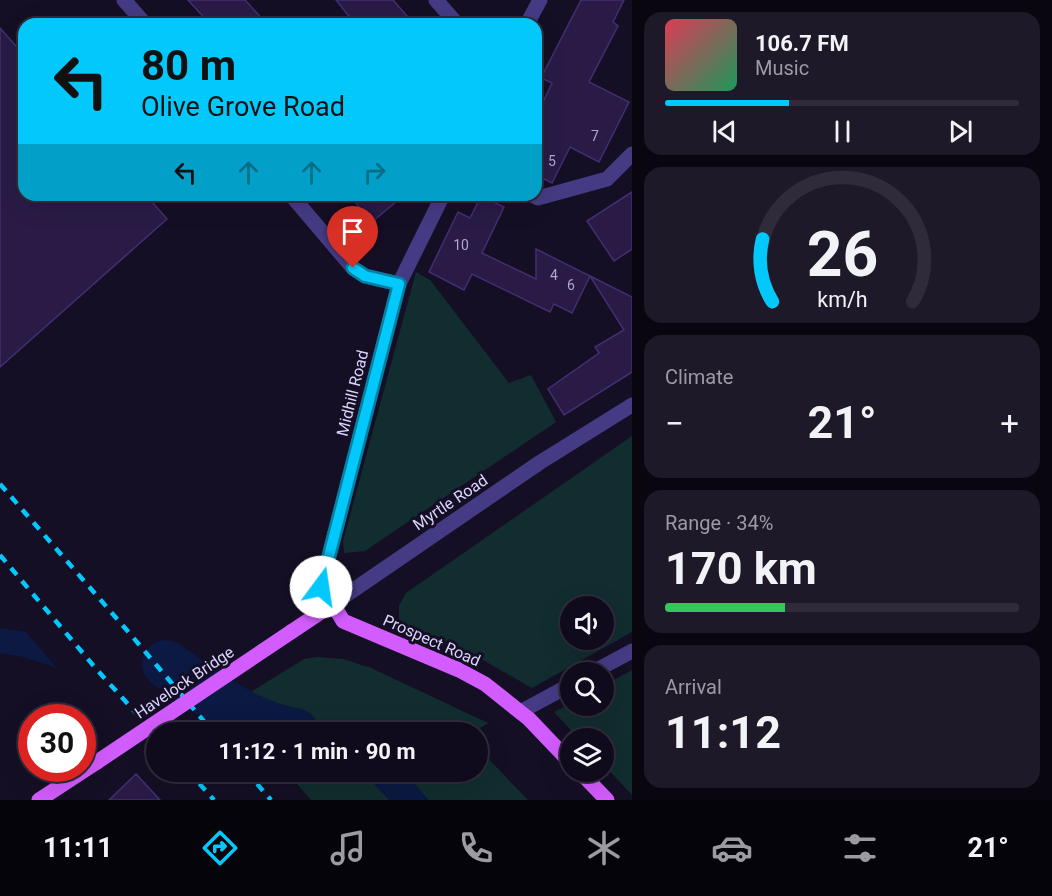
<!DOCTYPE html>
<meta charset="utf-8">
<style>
:root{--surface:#100b1c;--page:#1e1929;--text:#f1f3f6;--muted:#9c9ba3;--line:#302b3b;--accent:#03c8fb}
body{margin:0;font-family:Roboto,sans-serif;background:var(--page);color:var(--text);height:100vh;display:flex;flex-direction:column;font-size:22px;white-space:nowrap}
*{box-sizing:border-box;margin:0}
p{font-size:20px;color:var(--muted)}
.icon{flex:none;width:33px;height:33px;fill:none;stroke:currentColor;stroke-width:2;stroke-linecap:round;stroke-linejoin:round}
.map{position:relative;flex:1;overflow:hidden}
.sheet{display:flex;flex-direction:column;gap:12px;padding:12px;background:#09060f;width:420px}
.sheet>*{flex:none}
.hud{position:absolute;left:18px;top:18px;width:524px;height:183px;border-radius:18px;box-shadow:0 6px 24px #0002,0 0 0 2px var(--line);background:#03c8fb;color:#111;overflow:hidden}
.buttons{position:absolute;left:560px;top:596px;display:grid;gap:12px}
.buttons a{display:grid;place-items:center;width:54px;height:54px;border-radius:50%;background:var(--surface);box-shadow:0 6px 24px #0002,0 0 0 2px var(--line);font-size:30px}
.speed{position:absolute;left:18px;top:704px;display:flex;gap:12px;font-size:30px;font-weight:700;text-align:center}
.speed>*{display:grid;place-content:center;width:78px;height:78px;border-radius:50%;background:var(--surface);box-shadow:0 6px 24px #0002,0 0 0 2px var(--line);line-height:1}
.speed .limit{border:9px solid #d22;background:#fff;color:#111}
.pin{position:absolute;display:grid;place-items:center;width:51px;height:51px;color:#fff;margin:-62px -26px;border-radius:50% 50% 50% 0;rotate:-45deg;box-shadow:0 0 6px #0007}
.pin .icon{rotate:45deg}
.me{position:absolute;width:66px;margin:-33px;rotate:14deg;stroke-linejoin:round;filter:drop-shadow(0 0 4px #0008)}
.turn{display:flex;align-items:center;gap:21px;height:126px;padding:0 24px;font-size:27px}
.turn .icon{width:78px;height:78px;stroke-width:2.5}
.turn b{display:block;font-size:42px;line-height:51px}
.lanes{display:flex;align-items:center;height:57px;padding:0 24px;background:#0003;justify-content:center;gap:30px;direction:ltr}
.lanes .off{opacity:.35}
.big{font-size:45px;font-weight:700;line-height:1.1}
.sheet .card{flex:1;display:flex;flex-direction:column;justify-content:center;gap:9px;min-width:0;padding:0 21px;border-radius:18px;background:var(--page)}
.sheet .dial{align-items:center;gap:0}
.dial svg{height:156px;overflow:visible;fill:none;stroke:var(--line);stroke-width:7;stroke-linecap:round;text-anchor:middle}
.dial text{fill:var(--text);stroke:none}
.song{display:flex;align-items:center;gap:18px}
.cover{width:72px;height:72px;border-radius:9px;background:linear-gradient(135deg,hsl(350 70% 55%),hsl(150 70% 35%))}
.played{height:6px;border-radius:3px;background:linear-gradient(90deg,var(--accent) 35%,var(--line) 35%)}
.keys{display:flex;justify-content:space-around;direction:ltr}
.heat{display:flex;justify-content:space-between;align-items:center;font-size:33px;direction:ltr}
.charge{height:9px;border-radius:4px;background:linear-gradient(90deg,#34c759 34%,var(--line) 0)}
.trip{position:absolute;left:146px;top:722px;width:342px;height:60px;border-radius:30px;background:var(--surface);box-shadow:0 6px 24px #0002,0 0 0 2px var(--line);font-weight:700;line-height:60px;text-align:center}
.dock{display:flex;height:96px;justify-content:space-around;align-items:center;background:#06040b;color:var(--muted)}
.dock .icon{width:42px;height:42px}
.dock .selected{color:var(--accent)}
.dock b{font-size:27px;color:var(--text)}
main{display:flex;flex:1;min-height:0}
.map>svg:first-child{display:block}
</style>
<main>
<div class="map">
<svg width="632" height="800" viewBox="0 0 632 800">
<rect width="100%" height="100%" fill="#150f25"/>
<path fill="#122d2f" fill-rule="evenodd" d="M416,272l14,8 79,103 22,-8 25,47 -191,129 -21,2 -1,-12z
M632,436v196l-100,56 -49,-28 -69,-29 -15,-10v-15l7,-13zM570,606h33v33h-33z
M317,657l26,2 28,9 117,55 -14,9h-126l-15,-5 -60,-9 -32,-20 63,-39z
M632,670v125l-29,-31v-26h-25l-24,-26 16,-8 33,1v-19z
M477,747l51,53h-100l-25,-29h74z
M286,771h77l26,29h-78z"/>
<path fill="#0b1943" d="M0,628l26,4 31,36 -34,-11 -23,-4z
M241,698l32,20 60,9 15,5h-97l-30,-20z
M363,771h40l25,29h-39z"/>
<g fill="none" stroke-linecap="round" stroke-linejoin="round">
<path stroke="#0b1943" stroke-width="48" d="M166,664c40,27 80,60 129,68"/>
</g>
<path fill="#291b46" stroke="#432e72" stroke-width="1.5" d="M188,0h57l22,24h-57z
M336,0h57l21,24h-59z
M581,0h43l-11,22 5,4 -29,56 40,20 -30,60 -29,-15 -18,36 -16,-8v-58l16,-34 -11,-5z
M0,28l24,27v140h122l21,24 -167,148z
M632,192v57l-18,12 -27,-40z
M349,195h55l-32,27z
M481,196l23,11 -22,46 54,26v-30l54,27 -18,37 -18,-9 -4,8 -78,-38 -8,16 -35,-18 29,-60 12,6z
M590,276l42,21v75l-68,43 -16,-26 51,-36 -4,-6 29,-17z
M136,774l24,26h-51z"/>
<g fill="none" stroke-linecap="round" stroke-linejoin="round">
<path stroke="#453b84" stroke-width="15" d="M124,0l21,24
M436,0l21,24
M527,24l13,-24
M291,195l62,73 12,8 34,8
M443,195l-44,89 -78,303 12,17 206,-141 93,-58
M532,195l6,3 69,-19 25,-25
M593,672l39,-21
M520,712l50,-27"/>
<path stroke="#d25cfd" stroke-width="15" d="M291,632l42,-28 10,17 116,49 26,14 44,35 41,43
M579,771l28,29
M39,800l58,-38"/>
<path stroke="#03c8fb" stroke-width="4.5" stroke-dasharray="9 8" stroke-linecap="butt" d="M0,484l131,151 82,97
M0,555l98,116 58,64
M188,771l26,29
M246,771l25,29"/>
<path stroke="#d25cfd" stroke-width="15" d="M97,762l194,-130"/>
</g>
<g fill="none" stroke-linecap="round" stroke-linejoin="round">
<g stroke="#0282a3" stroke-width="15">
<path id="route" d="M321,587l78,-303 -34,-8 -12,-8"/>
</g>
<use href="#route" stroke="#03c8fb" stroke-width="10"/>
</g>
<g text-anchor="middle" stroke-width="6" stroke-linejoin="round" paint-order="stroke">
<g font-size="14" fill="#b0a6d0">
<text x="595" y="141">7</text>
<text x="552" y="166">5</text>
<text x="461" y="250">10</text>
<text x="554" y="280">4</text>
<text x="571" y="290">6</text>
</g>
<g font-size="16" fill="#ddd4fe" stroke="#150f25">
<text transform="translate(352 393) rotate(-76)" y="6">Midhill Road</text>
<text transform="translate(450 502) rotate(-34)" y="6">Myrtle Road</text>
<text transform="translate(432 640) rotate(24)" y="6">Prospect Road</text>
<text transform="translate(184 682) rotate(-34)" y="6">Havelock Bridge</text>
</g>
</g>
</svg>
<div class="buttons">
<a><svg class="icon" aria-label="sound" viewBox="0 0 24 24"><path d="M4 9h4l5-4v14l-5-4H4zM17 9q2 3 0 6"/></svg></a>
<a><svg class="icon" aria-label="search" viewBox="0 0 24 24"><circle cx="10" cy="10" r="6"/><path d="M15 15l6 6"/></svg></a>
<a><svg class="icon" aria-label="layers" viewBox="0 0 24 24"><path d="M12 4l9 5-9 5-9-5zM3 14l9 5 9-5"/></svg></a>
</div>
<div class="speed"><div class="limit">30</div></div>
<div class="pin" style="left:353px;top:268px;background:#d93025"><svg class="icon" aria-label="arrive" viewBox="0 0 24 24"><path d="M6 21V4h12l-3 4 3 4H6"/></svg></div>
<svg class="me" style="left:321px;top:587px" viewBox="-20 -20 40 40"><circle r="19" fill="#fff"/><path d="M0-13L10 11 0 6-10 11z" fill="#03c8fb"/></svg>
<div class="trip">11:12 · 1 min · 90 m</div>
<div class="hud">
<div class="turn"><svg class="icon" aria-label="left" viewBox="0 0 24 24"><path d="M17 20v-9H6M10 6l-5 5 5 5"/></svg><div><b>80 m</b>Olive Grove Road</div></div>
<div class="lanes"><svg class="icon" aria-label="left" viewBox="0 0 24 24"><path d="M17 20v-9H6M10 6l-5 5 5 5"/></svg><svg class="icon off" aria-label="ahead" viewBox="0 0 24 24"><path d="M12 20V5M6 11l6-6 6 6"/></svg><svg class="icon off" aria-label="ahead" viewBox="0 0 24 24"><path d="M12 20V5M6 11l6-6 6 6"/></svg><svg class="icon off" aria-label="right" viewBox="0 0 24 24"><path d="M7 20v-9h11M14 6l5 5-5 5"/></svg></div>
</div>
</div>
<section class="sheet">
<div class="card">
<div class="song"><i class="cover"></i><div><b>106.7 FM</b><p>Music</p></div></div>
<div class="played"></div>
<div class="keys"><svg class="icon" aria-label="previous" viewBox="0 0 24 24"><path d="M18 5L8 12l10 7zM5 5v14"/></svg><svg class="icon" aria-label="pause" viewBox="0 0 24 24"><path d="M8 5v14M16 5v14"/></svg><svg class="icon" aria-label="next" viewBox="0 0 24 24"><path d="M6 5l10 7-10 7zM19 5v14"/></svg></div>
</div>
<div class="card dial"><svg viewBox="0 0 100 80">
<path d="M14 69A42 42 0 1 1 86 69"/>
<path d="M14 69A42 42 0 0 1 9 37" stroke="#03c8fb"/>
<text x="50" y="56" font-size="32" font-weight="700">26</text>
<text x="50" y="72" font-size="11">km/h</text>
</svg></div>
<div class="card"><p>Climate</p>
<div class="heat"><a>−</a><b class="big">21°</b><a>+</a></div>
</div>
<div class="card"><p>Range · 34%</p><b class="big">170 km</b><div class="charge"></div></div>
<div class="card"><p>Arrival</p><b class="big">11:12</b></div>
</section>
</main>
<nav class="dock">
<b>11:11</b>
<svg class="icon selected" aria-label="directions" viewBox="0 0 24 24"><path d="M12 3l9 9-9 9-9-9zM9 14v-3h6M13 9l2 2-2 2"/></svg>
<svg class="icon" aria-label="music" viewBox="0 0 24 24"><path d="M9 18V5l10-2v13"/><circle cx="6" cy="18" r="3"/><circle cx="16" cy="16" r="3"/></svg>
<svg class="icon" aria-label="phone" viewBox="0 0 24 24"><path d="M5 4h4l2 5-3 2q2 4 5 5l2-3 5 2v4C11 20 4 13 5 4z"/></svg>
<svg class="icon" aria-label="climate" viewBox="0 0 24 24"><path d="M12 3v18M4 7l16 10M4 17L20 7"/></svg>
<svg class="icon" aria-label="car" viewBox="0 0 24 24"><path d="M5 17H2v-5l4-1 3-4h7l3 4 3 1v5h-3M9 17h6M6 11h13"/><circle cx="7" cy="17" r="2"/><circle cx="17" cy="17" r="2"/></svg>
<svg class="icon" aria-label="filters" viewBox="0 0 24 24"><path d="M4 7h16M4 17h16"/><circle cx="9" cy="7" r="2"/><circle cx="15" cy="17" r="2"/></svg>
<b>21°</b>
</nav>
